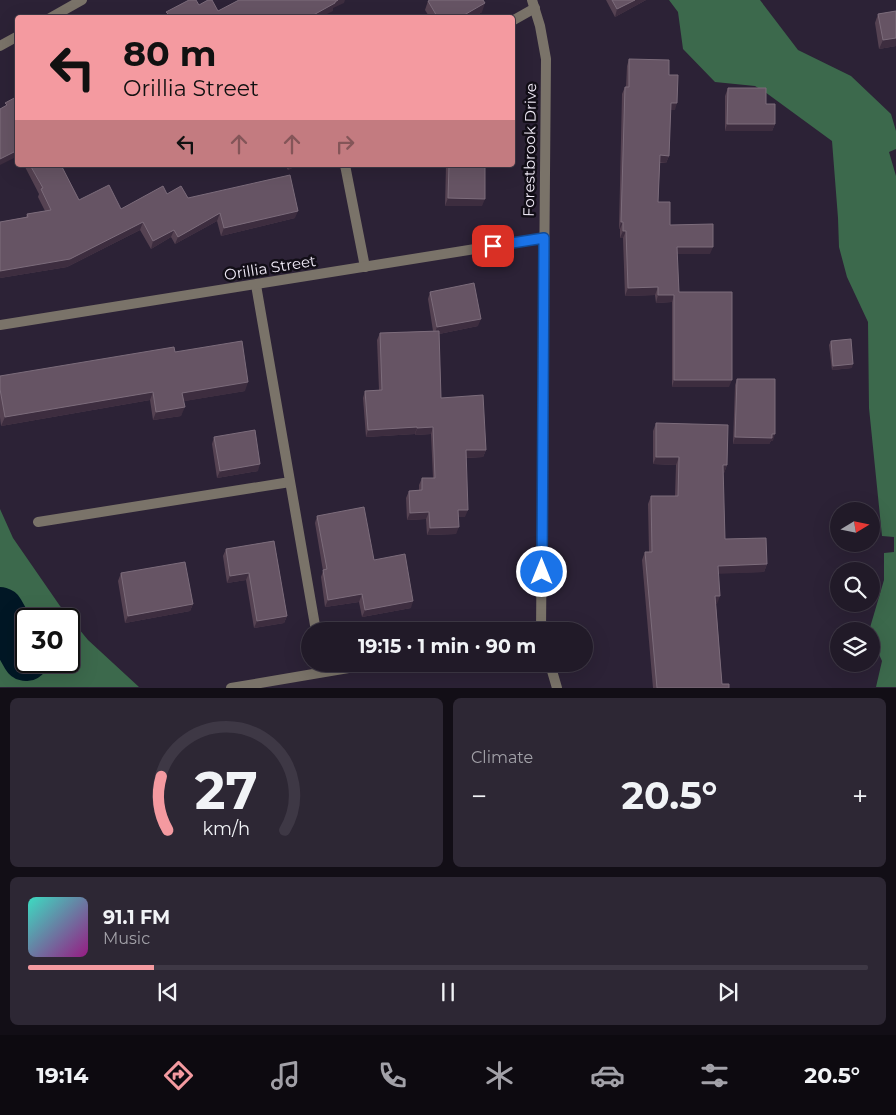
<!DOCTYPE html>
<meta charset="utf-8">
<style>
:root{--surface:#211a28;--page:#2d2734;--text:#f1f3f6;--muted:#a2a1a8;--line:#3e3845;--accent:#f49aa0}
body{margin:0;font-family:Montserrat,sans-serif;background:var(--page);color:var(--text);height:100vh;display:flex;flex-direction:column;font-size:19px;white-space:nowrap}
*{box-sizing:border-box;margin:0}
p{font-size:16px;color:var(--muted)}
.icon{flex:none;width:28px;height:28px;fill:none;stroke:currentColor;stroke-width:2;stroke-linecap:round;stroke-linejoin:round}
.map{position:relative;height:688px;overflow:hidden}
.panel{display:flex;flex-direction:column;gap:10px;padding:10px;background:#120e16;flex:1}
.panel>*{flex:none}
.top-card{position:absolute;left:15px;top:15px;width:500px;height:152px;border-radius:5px;box-shadow:0 5px 20px #0002,0 0 0 1px var(--line);background:#f49aa0;color:#111;overflow:hidden}
.needle{width:32px;rotate:80deg}
.tools{position:absolute;left:830px;top:502px;display:grid;gap:10px}
.tools a{display:grid;place-items:center;width:50px;height:50px;border-radius:50%;background:var(--surface);box-shadow:0 5px 20px #0002,0 0 0 1px var(--line);font-size:25px}
.speed{position:absolute;left:15px;top:608px;display:flex;gap:10px;font-size:25px;font-weight:700;text-align:center}
.speed>*{display:grid;place-content:center;width:65px;height:65px;border-radius:50%;background:var(--surface);box-shadow:0 5px 20px #0002,0 0 0 1px var(--line);line-height:1}
.speed .limit{border:2px solid #111;border-radius:8px;background:#fff;color:#111}
.pin{position:absolute;display:grid;place-items:center;width:42px;height:42px;color:#fff;margin:-21px;border-radius:10px;box-shadow:0 2px 8px #0006}
.me{position:absolute;width:55px;margin:-28px;rotate:0deg;stroke-linejoin:round;filter:drop-shadow(0 0 4px #0008)}
.turn{display:flex;align-items:center;gap:18px;height:105px;padding:0 25px;font-size:22px}
.turn .icon{width:65px;height:65px;stroke-width:2.5}
.turn b{display:block;font-size:35px;line-height:42px}
.lanes{display:flex;align-items:center;height:48px;padding:0 25px;background:#0003;justify-content:center;gap:25px;direction:ltr}
.lanes .off{opacity:.35}
.big{font-size:38px;font-weight:700;line-height:1.1}
.panel .card{flex:1;display:flex;flex-direction:column;justify-content:center;gap:8px;min-width:0;padding:0 18px;border-radius:8px;background:var(--page)}
.panel .dial{align-items:center;gap:0}
.dial svg{height:130px;overflow:visible;fill:none;stroke:var(--line);stroke-width:7;stroke-linecap:round;text-anchor:middle}
.dial text{fill:var(--text);stroke:none}
.song{display:flex;align-items:center;gap:15px}
.cover{width:60px;height:60px;border-radius:8px;background:linear-gradient(135deg,hsl(170 70% 55%),hsl(310 70% 35%))}
.played{height:5px;border-radius:2px;background:linear-gradient(90deg,var(--accent) 15%,var(--line) 15%)}
.keys{display:flex;justify-content:space-around;direction:ltr}
.heat{display:flex;justify-content:space-between;align-items:center;font-size:28px;direction:ltr}
.panel .tiles{flex:1;display:grid;gap:10px;grid-template-columns:1fr 1fr}
.card:last-child{grid-column:span 2}
.trip{position:absolute;left:301px;top:622px;width:292px;height:50px;border-radius:25px;background:var(--surface);box-shadow:0 5px 20px #0002,0 0 0 1px var(--line);font-weight:700;line-height:50px;text-align:center}
.dock{display:flex;height:80px;justify-content:space-around;align-items:center;background:#0d0a10;color:var(--muted)}
.dock .icon{width:35px;height:35px}
.dock .selected{color:var(--accent)}
.dock b{font-size:22px;color:var(--text)}
.map>svg:first-child{display:block}
</style>
<div class="map">
<svg width="896" height="688" viewBox="0 0 896 688">
<rect width="100%" height="100%" fill="#2c2236"/>
<path fill="#3c694c" fill-rule="evenodd" d="M669,0h91l38,50 53,26 40,38 5,17v18l-7,3 7,24v511h-20l6,-26 -11,-24v-6h-2l15,-51v-27l10,-1v-15l-12,-1 -13,-128 -1,-86 -21,-45 -8,-30 -1,-29 -6,-77 -67,-49 -10,-6 -40,-4 -32,-33 -5,-37z
M0,509l13,29 47,68 28,34 51,47h-139zM26,619h43v42h-43z"/>
<g fill="none" stroke-linecap="round" stroke-linejoin="round">
<path stroke="#011725" stroke-width="48" d="M0,611l26,46"/>
<path stroke="#7a7369" stroke-width="10" d="M512,21l23,-13
M345,165l20,102
M256,285l60,346
M38,522l252,-40"/>
<path stroke="#7a7369" stroke-width="10" d="M532,0l8,26 6,33 -5,572
M50,18l32,-18
M0,46l18,-10
M0,325l544,-87
M550,664l7,24
M231,688l141,-24"/>
</g>
<path fill="#554252" d="M606,0h40l-31,17z
M428,1l54,11 -10,6h-42l-5,-8z
M896,11v35l-17,3 -4,-26 3,-9z
M629,59l40,16 6,35h-5l-1,46 -3,7h-6l-2,39 12,23 40,29h-33l2,38 50,95h-57v-85l-16,1 -1,-8 -30,1 -2,-58h-3v-9h-1l3,-135 3,-7h1l1,-21z
M728,88l38,16 9,20 -3,7h-47v-35z
M24,165h37l18,35 42,9 46,-15 128,24 -74,18 -4,-15 -42,23 -4,-7 -20,12 -11,-19 -73,37 -67,11v-56l26,-5 1,-3 18,-3 -7,-14 1,-3z
M285,165h13l-10,5z
M446,165h39l-3,41h-37z
M430,292l48,34 -39,8 2,64 45,52 -3,7 -17,1 -1,59h-7l-2,17 -29,1 -1,-16 -19,1 -1,-22 3,-7 10,-1v-5l3,-7h11l-2,-44 -16,1v-1l-49,3 -3,-39 2,-7 14,-1 -2,-50 3,-7 53,-2 -5,-32z
M831,341l21,27 -20,2 -3,-25z
M0,376l245,15 -61,10 -3,15 -28,4 -3,-20 -149,26 -1,-9z
M737,379l36,62h-2l-2,3h-36l2,-59z
M656,423l71,42 -3,8h-1l2,66 42,25 -3,8 -46,1 -1,31h-1l6,80 7,4h-76l-11,-128 3,-8h4l-1,-48 3,-8h24l1,-31 -23,-1v-33z
M214,437l44,34 -41,7 -5,-34z
M317,516l57,44 37,48 -49,9 -3,-15 -34,5 -4,-30 2,-6 -8,-48z
M274,541l13,75 -3,7 -30,5 -8,-48 -19,3 -4,-27 3,-7z
M121,573l72,31 -3,7 -65,12 -7,-42z"/>
<path fill="#3d2d3f" d="M338,0h7l-1,3 -11,5v3l-14,7h-11z
M635,0h11l-31,17 2,-8z
M485,3l-3,9 -10,6h-13z
M896,38v8l-17,3 4,-9z
M671,103h6l-2,7h-7z
M727,124h48l-3,7h-47z
M18,150v6l-18,9v-6z
M660,155l9,1 -3,7 -9,-1z
M290,165h8l-10,5z
M448,198l37,1 -3,7h-37z
M298,211l-3,7 -74,18 3,-8z
M220,213l-3,8 -42,23 3,-7z
M143,222l-3,8 -73,37 -67,11v-7z
M621,222h2l-3,7h-1z
M174,230l-3,7 -20,12 2,-8z
M623,231h3l-3,7h-3z
M677,247h36l-3,7h-36z
M658,287l-3,8 -30,1 3,-8z
M658,295h16l-2,7 -16,1z
M481,319l-3,7 -44,9 3,-8z
M853,364l-1,4 -20,2 1,-4z
M674,380h58l-3,7h-57z
M248,382l-3,9 -66,11 3,-9z
M153,392l-3,8 -149,26 4,-9z
M185,407l-4,9 -28,4 3,-8z
M417,427l-2,7 -49,3 2,-7z
M433,427l-2,7 -16,1 2,-7z
M772,434h3l-2,7h-2l-2,3h-36l2,-7z
M466,450h20l-3,7 -20,1z
M656,457h23l-3,8 -23,-1z
M260,464l-2,7 -41,7 3,-7z
M723,465h4l-3,8h-4z
M458,510h10l-3,7h-10z
M429,512l-3,7 -19,1 3,-7z
M459,527l-3,7 -29,1 3,-7z
M767,564l-3,8 -49,2 3,-8z
M249,573l-3,7 -19,3 3,-7z
M362,594l-3,8 -34,5 3,-7z
M715,596h5l-3,8h-5z
M413,601l-2,7 -49,9 3,-7z
M193,604l-3,7 -65,12 3,-7z
M287,616l-3,7 -30,5 3,-7z"/>
<path fill="#665464" stroke="#7c6c7b" d="M189,0h7l3,5 9,-5h4l6,11 21,-11h99l-3,2v1l-27,15h-146l6,-4 -2,-2z
M430,0h53l2,3 -26,15h-21l-10,-17z
M612,0h23l-18,9z
M896,11v27l-13,2 -5,-26z
M629,59l40,1v15h9l-1,28h-6l-2,53 -9,-1 -2,47h12v23l43,-1v23h-36l2,45h53v88h-58v-85h-16v-8l-30,1 -2,-57h-3v-9h-2l4,-135h4z
M728,88h38v16h9v20h-48z
M18,96v54l-18,9v-50l7,-4 -2,-2z
M30,165h31l18,35 30,-15 12,24 42,-23 4,8 14,-8 7,12 102,-23 8,36 -74,17 -4,-15 -42,24 -4,-7 -21,11 -10,-19 -73,37 -70,12v-49l28,-5 -1,-3 24,-4 -10,-21 2,-1z
M449,165h36v34l-37,-1z
M474,283l7,36 -44,8 -7,-35z
M439,331l2,67 42,-3 3,55h-20l2,60h-10l1,17 -29,1 -1,-16 -19,1 -1,-22 13,-1v-12h13l-2,-51 -16,1v-1l-49,3 -3,-39 17,-1 -2,-57z
M851,339l2,25 -20,2 -2,-25z
M242,341l6,41 -66,11 3,14 -29,5 -3,-20 -148,25 -5,-28v-13l174,-29 1,5z
M737,379h38v55h-3v4l-37,-1z
M656,423l72,2 -1,40h-4l2,74 41,-1 1,26 -49,2 2,30h-5l7,88h7v4h-72l-12,-136h7l-1,-56h27l1,-39h-23z
M255,430l5,34 -40,7 -6,-34z
M364,507l10,53 31,-6 8,47 -48,9 -3,-16 -34,6 -5,-30 4,-1 -10,-53z
M274,541l13,75 -30,5 -8,-48 -19,3 -4,-27z
M185,562l8,42 -65,12 -7,-43z"/>
<g fill="none" stroke-linecap="round" stroke-linejoin="round">
<g stroke="#114b97" stroke-width="12">
<path id="route" d="M493,246l51,-8 -2,334"/>
</g>
<use href="#route" stroke="#1a73e8" stroke-width="9"/>
</g>
<g text-anchor="middle" stroke-width="5" stroke-linejoin="round" paint-order="stroke">
<g font-size="15" fill="#f2ecf9" stroke="#120e17">
<text transform="translate(530 150) rotate(-89)" y="5">Forestbrook Drive</text>
<text transform="translate(270 268) rotate(-9)" y="5">Orillia Street</text>
</g>
</g>
</svg>
<div class="tools">
<a><svg class="needle" viewBox="-14 -14 28 28"><path d="M0-13l5 13h-10z" fill="#e53935"/><path d="M0 13l5-13h-10z" fill="#a2a1a8"/></svg></a>
<a><svg class="icon" aria-label="search" viewBox="0 0 24 24"><circle cx="10" cy="10" r="6"/><path d="M15 15l6 6"/></svg></a>
<a><svg class="icon" aria-label="layers" viewBox="0 0 24 24"><path d="M12 4l9 5-9 5-9-5zM3 14l9 5 9-5"/></svg></a>
</div>
<div class="speed"><div class="limit">30</div></div>
<div class="pin" style="left:493px;top:246px;background:#d93025"><svg class="icon" aria-label="arrive" viewBox="0 0 24 24"><path d="M6 21V4h12l-3 4 3 4H6"/></svg></div>
<svg class="me" style="left:542px;top:572px" viewBox="-20 -20 40 40"><circle r="17" fill="#1a73e8" stroke="#fff" stroke-width="3"/><path d="M0-11L8 9 0 5-8 9z" fill="#fff"/></svg>
<div class="trip">19:15 · 1 min · 90 m</div>
<div class="top-card">
<div class="turn"><svg class="icon" aria-label="left" viewBox="0 0 24 24"><path d="M17 20v-9H6M10 6l-5 5 5 5"/></svg><div><b>80 m</b>Orillia Street</div></div>
<div class="lanes"><svg class="icon" aria-label="left" viewBox="0 0 24 24"><path d="M17 20v-9H6M10 6l-5 5 5 5"/></svg><svg class="icon off" aria-label="ahead" viewBox="0 0 24 24"><path d="M12 20V5M6 11l6-6 6 6"/></svg><svg class="icon off" aria-label="ahead" viewBox="0 0 24 24"><path d="M12 20V5M6 11l6-6 6 6"/></svg><svg class="icon off" aria-label="right" viewBox="0 0 24 24"><path d="M7 20v-9h11M14 6l5 5-5 5"/></svg></div>
</div>
</div>
<section class="panel">
<div class="tiles">
<div class="card dial"><svg viewBox="0 0 100 80">
<path d="M14 69A42 42 0 1 1 86 69"/>
<path d="M14 69A42 42 0 0 1 10 36" stroke="#f49aa0"/>
<text x="50" y="56" font-size="32" font-weight="700">27</text>
<text x="50" y="72" font-size="11">km/h</text>
</svg></div>
<div class="card"><p>Climate</p>
<div class="heat"><a>−</a><b class="big">20.5°</b><a>+</a></div>
</div>
<div class="card">
<div class="song"><i class="cover"></i><div><b>91.1 FM</b><p>Music</p></div></div>
<div class="played"></div>
<div class="keys"><svg class="icon" aria-label="previous" viewBox="0 0 24 24"><path d="M18 5L8 12l10 7zM5 5v14"/></svg><svg class="icon" aria-label="pause" viewBox="0 0 24 24"><path d="M8 5v14M16 5v14"/></svg><svg class="icon" aria-label="next" viewBox="0 0 24 24"><path d="M6 5l10 7-10 7zM19 5v14"/></svg></div>
</div>
</div>
</section>
<nav class="dock">
<b>19:14</b>
<svg class="icon selected" aria-label="directions" viewBox="0 0 24 24"><path d="M12 3l9 9-9 9-9-9zM9 14v-3h6M13 9l2 2-2 2"/></svg>
<svg class="icon" aria-label="music" viewBox="0 0 24 24"><path d="M9 18V5l10-2v13"/><circle cx="6" cy="18" r="3"/><circle cx="16" cy="16" r="3"/></svg>
<svg class="icon" aria-label="phone" viewBox="0 0 24 24"><path d="M5 4h4l2 5-3 2q2 4 5 5l2-3 5 2v4C11 20 4 13 5 4z"/></svg>
<svg class="icon" aria-label="climate" viewBox="0 0 24 24"><path d="M12 3v18M4 7l16 10M4 17L20 7"/></svg>
<svg class="icon" aria-label="car" viewBox="0 0 24 24"><path d="M5 17H2v-5l4-1 3-4h7l3 4 3 1v5h-3M9 17h6M6 11h13"/><circle cx="7" cy="17" r="2"/><circle cx="17" cy="17" r="2"/></svg>
<svg class="icon" aria-label="filters" viewBox="0 0 24 24"><path d="M4 7h16M4 17h16"/><circle cx="9" cy="7" r="2"/><circle cx="15" cy="17" r="2"/></svg>
<b>20.5°</b>
</nav>
